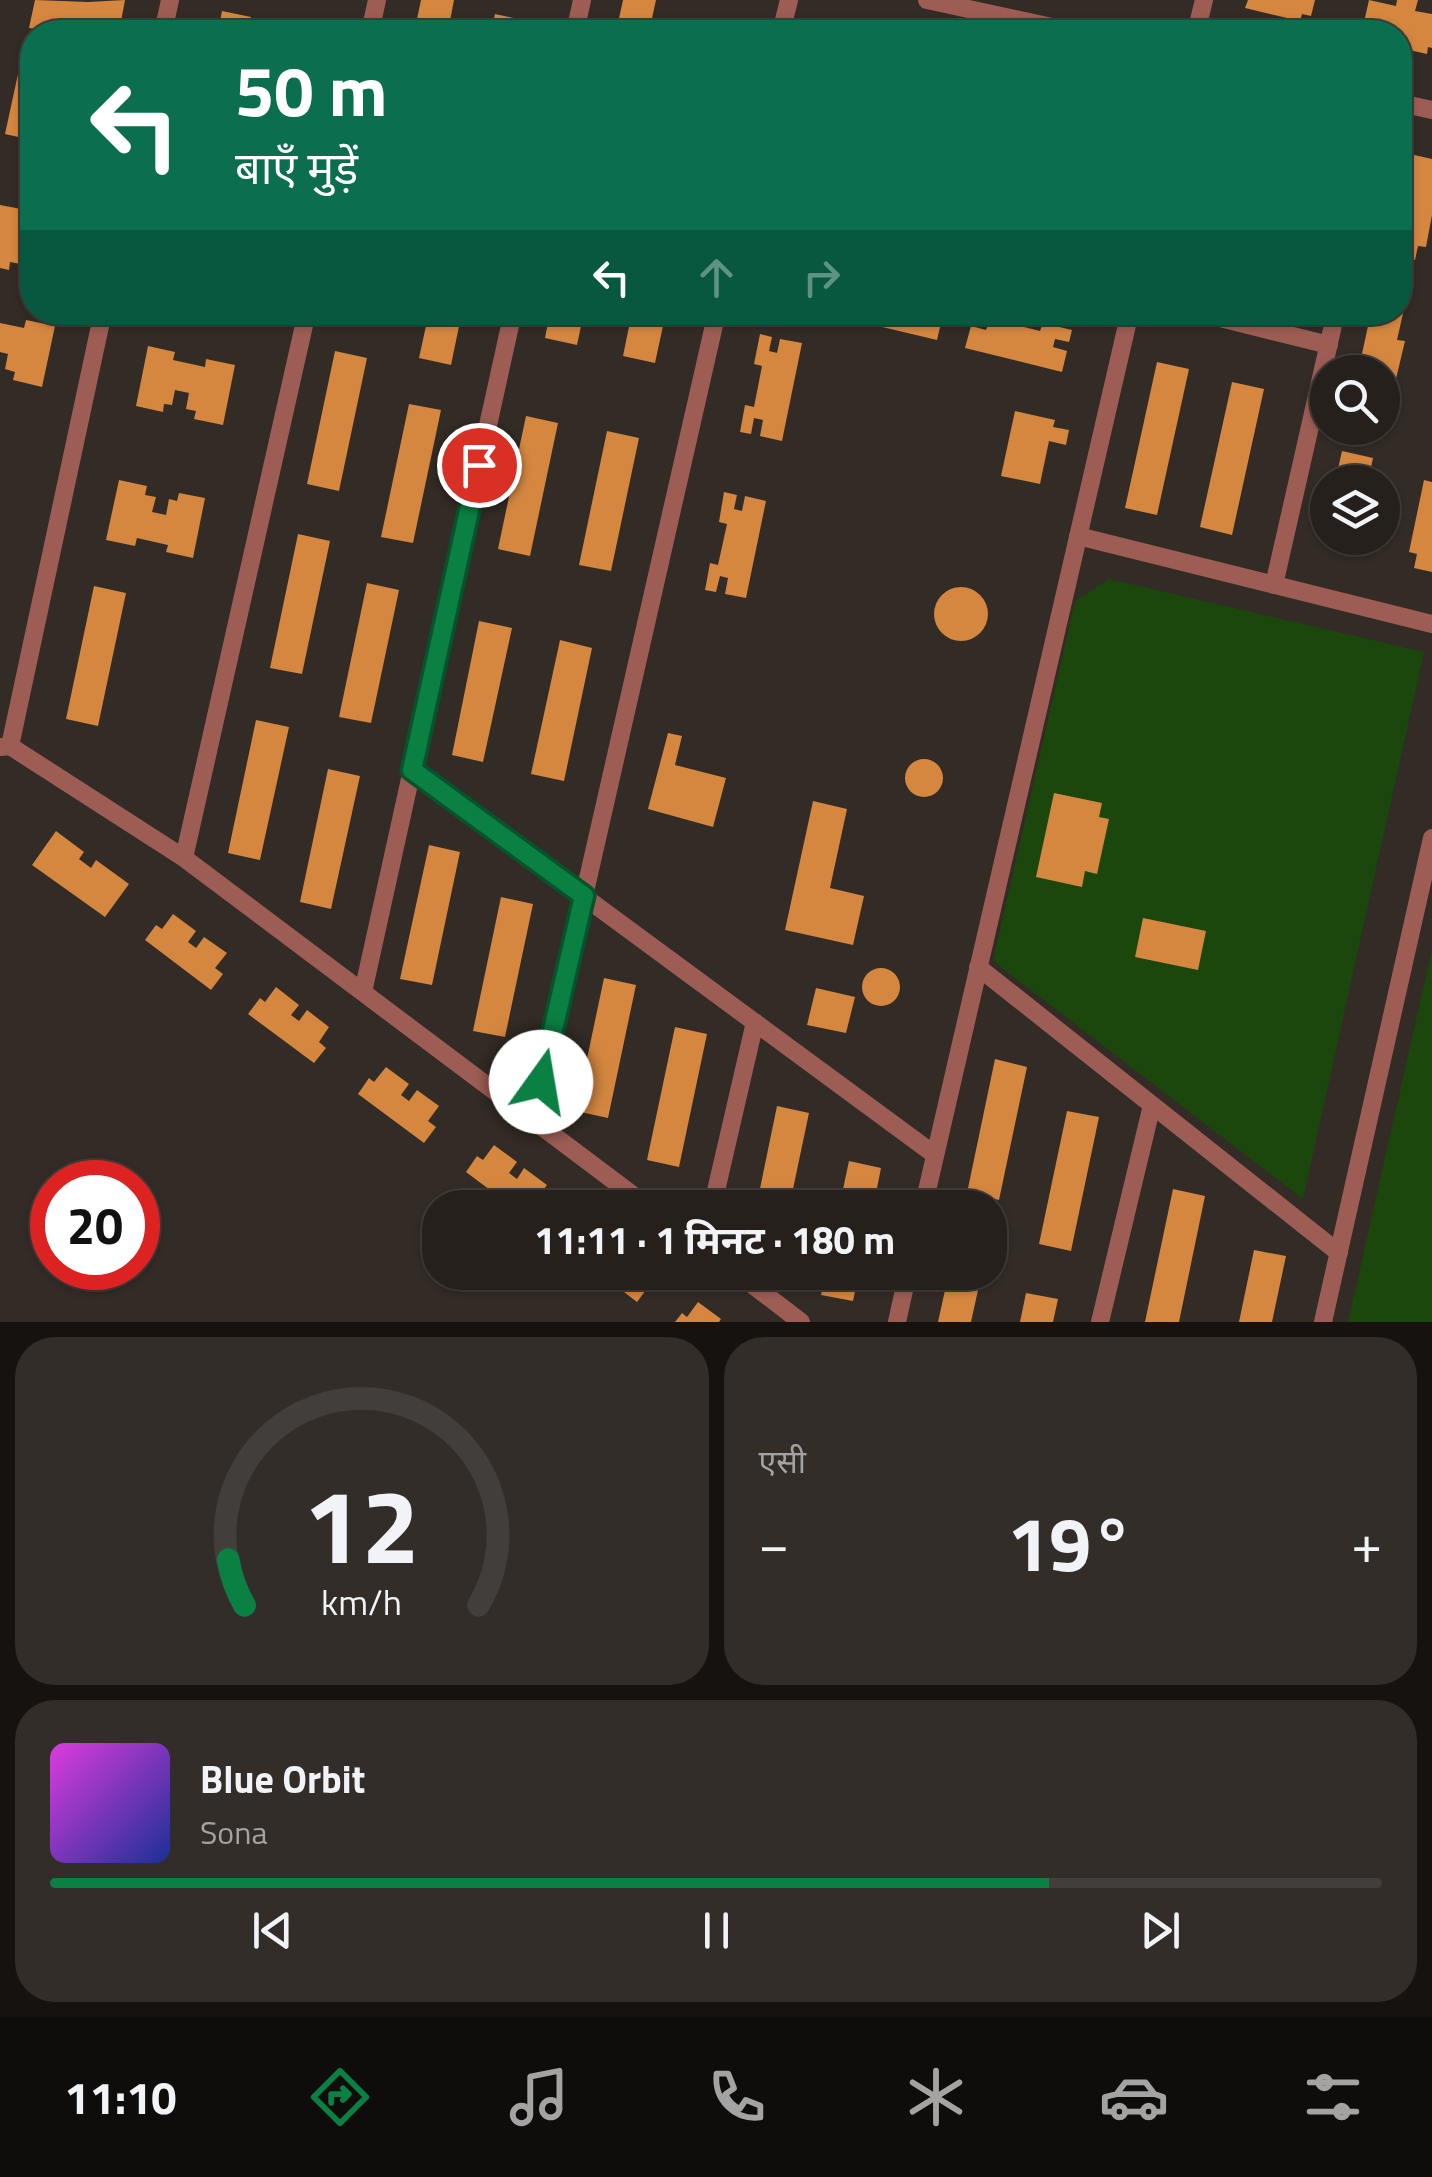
<!DOCTYPE html>
<html lang="hi">
<meta charset="utf-8">
<style>
:root{--surface:#26201c;--page:#322d29;--text:#f1f3f6;--muted:#a4a3a3;--line:#423e3b;--accent:#0b8043}
body{margin:0;font-family:"Titillium Web","Noto Sans Devanagari",sans-serif;background:var(--page);color:var(--text);height:100vh;display:flex;flex-direction:column;font-size:38px;white-space:nowrap}
*{box-sizing:border-box;margin:0}
p{font-size:32px;color:var(--muted)}
.icon{flex:none;width:55px;height:55px;fill:none;stroke:currentColor;stroke-width:2;stroke-linecap:round;stroke-linejoin:round}
.map{position:relative;height:1322px;overflow:hidden}
.details{display:flex;flex-direction:column;gap:15px;padding:15px;background:#15120f;flex:1}
.details>*{flex:none}
.top-card{position:absolute;left:20px;top:20px;width:1392px;height:305px;border-radius:40px;box-shadow:0 2px 8px #0004,0 0 0 2px var(--line);background:#0b6e4f;color:#fff;overflow:hidden}
.fabs{position:absolute;left:1310px;top:355px;display:grid;gap:20px}
.fabs a{display:grid;place-items:center;width:90px;height:90px;border-radius:50%;background:var(--surface);box-shadow:0 2px 8px #0004,0 0 0 2px var(--line);font-size:50px}
.speed{position:absolute;left:30px;top:1160px;display:flex;gap:20px;font-size:50px;font-weight:700;text-align:center}
.speed>*{display:grid;place-content:center;width:130px;height:130px;border-radius:50%;background:var(--surface);box-shadow:0 2px 8px #0004,0 0 0 2px var(--line);line-height:1}
.speed .limit{border:15px solid #d22;background:#fff;color:#111}
.pin{position:absolute;display:grid;place-items:center;width:85px;height:85px;color:#fff;margin:-42px;border:5px solid #fff;border-radius:50%;box-shadow:0 2px 10px #0007}
.me{position:absolute;width:110px;margin:-55px;rotate:13deg;stroke-linejoin:round;filter:drop-shadow(0 0 8px #0008)}
.turn{display:flex;align-items:center;gap:35px;height:210px;padding:0 50px;font-size:45px}
.turn .icon{width:130px;height:130px;stroke-width:2.5}
.turn b{display:block;font-size:70px;line-height:85px}
.lanes{display:flex;align-items:center;height:95px;padding:0 50px;background:#0003;justify-content:center;gap:50px;direction:ltr}
.lanes .off{opacity:.35}
.big{font-size:75px;font-weight:700;line-height:1.1}
.details .widget{flex:1;display:flex;flex-direction:column;justify-content:center;gap:15px;min-width:0;padding:0 35px;border-radius:40px;background:var(--page)}
.details .dial{align-items:center;gap:0}
.dial svg{height:260px;overflow:visible;fill:none;stroke:var(--line);stroke-width:7;stroke-linecap:round;text-anchor:middle}
.dial text{fill:var(--text);stroke:none}
.song{display:flex;align-items:center;gap:30px}
.cover{width:120px;height:120px;border-radius:15px;background:linear-gradient(135deg,hsl(300 70% 55%),hsl(230 70% 35%))}
.played{height:10px;border-radius:5px;background:linear-gradient(90deg,var(--accent) 75%,var(--line) 75%)}
.keys{display:flex;justify-content:space-around;direction:ltr}
.heat{display:flex;justify-content:space-between;align-items:center;font-size:55px;direction:ltr}
.details .tiles{flex:1;display:grid;gap:15px;grid-template-columns:1fr 1fr}
.widget:last-child{grid-column:span 2}
.trip{position:absolute;left:422px;top:1190px;width:585px;height:100px;border-radius:40px;background:var(--surface);box-shadow:0 2px 8px #0004,0 0 0 2px var(--line);font-weight:700;line-height:100px;text-align:center}
.tabs{display:flex;height:160px;justify-content:space-around;align-items:center;background:#0f0d0b;color:var(--muted)}
.tabs .icon{width:70px;height:70px}
.tabs .on{color:var(--accent)}
.tabs b{font-size:45px;color:var(--text)}
.map>svg:first-child{display:block}
</style>
<div class="map">
<svg width="1432" height="1322" viewBox="0 0 1432 1322">
<rect width="100%" height="100%" fill="#332b25"/>
<path fill="#1b470d" d="M1109,579l315,73 -121,547 -310,-238 82,-360z
M1432,949v373h-84z"/>
<path fill="#d58740" d="M35,0l53,2 37,-2 -6,32h-28l-32,-6 -1,6 -29,-4z
M421,0h33l-5,26 -32,-7z
M623,0h33l-7,32h-33z
M1248,0h67l-4,16 -9,-2 -2,7 -55,-13z
M1369,0l27,6 1,-6h21l-3,11 17,3v34l-4,-1 -1,7 -27,-6v-16l-38,-1z
M222,11l29,6 -2,8 10,2 -1,5h-40z
M495,14l32,7 -2,11h-34z
M824,20l32,7 -1,5h-34z
M282,23l27,6 -1,3h-28z
M18,74l14,3v63l-27,-6z
M1410,154l22,5v56l-6,32 -8,-1 -3,14 -15,-3v-75l6,1z
M0,205l21,4 -2,9 10,2 -3,16 6,1v29l-22,-4 -1,8 -9,-2z
M1400,308l4,1 -7,31 8,1 -10,42 -6,-1 -7,21v-31h-24l12,-55 8,2 2,-7h20z
M218,312h28l-2,12 -27,-6z
M429,312h33l-11,53 -32,-7z
M550,312h34l-7,33 -32,-7z
M632,312h34l-11,51 -32,-7z
M841,312h87v4l14,3 -5,21 -97,-23z
M974,312h28l-2,9 40,10 3,-8 29,7 -3,12 -14,-3 -2,8 14,4 -5,21 -97,-24 6,-22 15,4 3,-8 -16,-4z
M26,320l29,6 -13,61 -29,-7 2,-8 -10,-3 3,-15 -8,-2v-29l24,5z
M760,334l12,3 -3,14 8,2 3,-14 22,4 -20,98 -22,-5 3,-16 -9,-2 -3,16 -11,-2 5,-27 9,2 8,-41 -8,-2z
M148,346l27,6 -2,8 32,7 1,-8 29,6 -12,60 -29,-6 2,-8 -10,-2 3,-16 -14,-3 -3,15 -8,-1 -1,8 -27,-6z
M335,351l32,7 -28,133 -32,-7z
M1157,362l32,7 -32,146 -32,-7z
M1232,382l32,7 -32,146 -32,-8z
M409,404l32,6 -28,133 -32,-6z
M1015,411l40,9 -2,7 16,3 -3,15 -17,-4 -9,43 -39,-8z
M526,416l32,7 -28,133 -32,-7z
M607,431l32,7 -28,133 -32,-6z
M1342,451l31,7 -5,24h-33z
M119,480l28,6 -2,9 11,2 -4,15 14,3 3,-16 8,2 2,-8 26,5 -12,60 -27,-6 2,-7 -31,-7 -2,8 -29,-6z
M1424,480l8,2v90l-18,-4 3,-14 -8,-2z
M724,492l13,3 -3,14 8,2 3,-15 21,5 -20,97 -21,-4 3,-16 -8,-2 -4,16 -11,-2 5,-27 8,2 9,-41 -8,-2z
M298,534l32,7 -28,133 -32,-6z
M367,583l32,7 -28,133 -32,-6z
M94,586l32,7 -28,133 -32,-7z
M934 614a27 27 0 1 1 54 0a27 27 0 1 1-54 0Z
M479,621l33,7 -29,134 -31,-7z
M560,640l32,8 -28,133 -33,-7z
M256,720l33,7 -29,133 -32,-7z
M668,733l14,3 -7,29 51,13 -13,49 -65,-18z
M905 778a19 19 0 1 1 38 0a19 19 0 1 1-38 0Z
M328,769l32,7 -29,133 -31,-7z
M1054,793l48,10 -3,14 10,2 -12,55 -12,-3 -3,16 -46,-10z
M813,801l34,8 -17,79 34,8 -11,49 -68,-15z
M56,831l28,21 -5,7 12,9 5,-8 33,24 -24,33 -73,-52z
M429,845l31,7 -28,133 -32,-6z
M501,897l32,7 -28,133 -32,-6z
M173,914l23,17 -8,11 8,6 8,-11 23,16 -12,15 8,6 -12,16 -66,-50 11,-15 6,4z
M1143,918l63,13 -8,39 -63,-13z
M862 987a19 19 0 1 1 38 0a19 19 0 1 1-38 0Z
M604,978l32,7 -28,133 -32,-7z
M276,987l23,18 -8,10 8,6 8,-11 22,17 -10,15 7,6 -12,15 -66,-49 12,-16 5,4z
M816,988l39,9 -9,36 -39,-8z
M675,1027l32,7 -28,133 -32,-7z
M995,1059l32,8 -28,133 -32,-7z
M386,1067l23,17 -8,11 8,6 8,-11 22,16 -11,15 8,6 -12,16 -66,-49 11,-16 5,4z
M777,1106l32,7 -20,95h-33z
M1067,1111l32,6 -28,134 -32,-7z
M494,1145l23,17 -8,11 8,6 7,-11 23,17 -11,15 8,5 -2,3h-28l-48,-36 11,-16 6,4z
M849,1161l32,7 -8,40h-34z
M1173,1189l32,7 -26,126h-34z
M1254,1250l32,6 -14,66h-33z
M598,1272h49l-5,9 7,5 -12,16z
M826,1272h33l-6,29 -32,-6z
M949,1272h33l-11,50h-33z
M1026,1293l32,6 -5,23h-33z
M698,1302l23,17 -2,3h-44l7,-9 5,4z"/>
<g fill="none" stroke-linecap="round" stroke-linejoin="round">
<path stroke="#9d5d55" stroke-width="18" d="M927,0l148,32
M163,32l7,-32
M370,32l7,-32
M575,32l7,-32
M781,32l8,-32
M1196,32l8,-32
M1400,103l32,7
M1196,312l133,33
M1078,536l354,88
M1274,585l62,-273
M10,746l93,-434
M0,747l10,-1 174,112 466,350
M412,770l523,385
M184,858l123,-546
M978,967l361,286
M363,992l150,-680
M533,1120l184,-808
M712,1208l43,-186
M923,1208l207,-896
M736,1272l65,50
M897,1322l11,-50
M1100,1322l52,-217
M1323,1322l109,-484"/>
</g>
<g fill="none" stroke-linecap="round" stroke-linejoin="round">
<g stroke="#07532c" stroke-width="25">
<path id="route" d="M479,465l-67,305 172,126 -43,186"/>
</g>
<use href="#route" stroke="#0b8043" stroke-width="18"/>
</g>
</svg>
<div class="fabs">
<a><svg class="icon" aria-label="search" viewBox="0 0 24 24"><circle cx="10" cy="10" r="6"/><path d="M15 15l6 6"/></svg></a>
<a><svg class="icon" aria-label="layers" viewBox="0 0 24 24"><path d="M12 4l9 5-9 5-9-5zM3 14l9 5 9-5"/></svg></a>
</div>
<div class="speed"><div class="limit">20</div></div>
<div class="pin" style="left:479px;top:465px;background:#d93025"><svg class="icon" aria-label="arrive" viewBox="0 0 24 24"><path d="M6 21V4h12l-3 4 3 4H6"/></svg></div>
<svg class="me" style="left:541px;top:1082px" viewBox="-20 -20 40 40"><circle r="19" fill="#fff"/><path d="M0-13L10 11 0 6-10 11z" fill="#0b8043"/></svg>
<div class="trip">11:11 · 1 मिनट · 180 m</div>
<div class="top-card">
<div class="turn"><svg class="icon" aria-label="left" viewBox="0 0 24 24"><path d="M17 20v-9H6M10 6l-5 5 5 5"/></svg><div><b>50 m</b>बाएँ मुड़ें</div></div>
<div class="lanes"><svg class="icon" aria-label="left" viewBox="0 0 24 24"><path d="M17 20v-9H6M10 6l-5 5 5 5"/></svg><svg class="icon off" aria-label="ahead" viewBox="0 0 24 24"><path d="M12 20V5M6 11l6-6 6 6"/></svg><svg class="icon off" aria-label="right" viewBox="0 0 24 24"><path d="M7 20v-9h11M14 6l5 5-5 5"/></svg></div>
</div>
</div>
<section class="details">
<div class="tiles">
<div class="widget dial"><svg viewBox="0 0 100 80">
<path d="M14 69A42 42 0 1 1 86 69"/>
<path d="M14 69A42 42 0 0 1 9 55" stroke="#0b8043"/>
<text x="50" y="56" font-size="32" font-weight="700">12</text>
<text x="50" y="72" font-size="11">km/h</text>
</svg></div>
<div class="widget"><p>एसी</p>
<div class="heat"><a>−</a><b class="big">19°</b><a>+</a></div>
</div>
<div class="widget">
<div class="song"><i class="cover"></i><div><b>Blue Orbit</b><p>Sona</p></div></div>
<div class="played"></div>
<div class="keys"><svg class="icon" aria-label="previous" viewBox="0 0 24 24"><path d="M18 5L8 12l10 7zM5 5v14"/></svg><svg class="icon" aria-label="pause" viewBox="0 0 24 24"><path d="M8 5v14M16 5v14"/></svg><svg class="icon" aria-label="next" viewBox="0 0 24 24"><path d="M6 5l10 7-10 7zM19 5v14"/></svg></div>
</div>
</div>
</section>
<nav class="tabs">
<b>11:10</b>
<svg class="icon on" aria-label="directions" viewBox="0 0 24 24"><path d="M12 3l9 9-9 9-9-9zM9 14v-3h6M13 9l2 2-2 2"/></svg>
<svg class="icon" aria-label="music" viewBox="0 0 24 24"><path d="M9 18V5l10-2v13"/><circle cx="6" cy="18" r="3"/><circle cx="16" cy="16" r="3"/></svg>
<svg class="icon" aria-label="phone" viewBox="0 0 24 24"><path d="M5 4h4l2 5-3 2q2 4 5 5l2-3 5 2v4C11 20 4 13 5 4z"/></svg>
<svg class="icon" aria-label="climate" viewBox="0 0 24 24"><path d="M12 3v18M4 7l16 10M4 17L20 7"/></svg>
<svg class="icon" aria-label="car" viewBox="0 0 24 24"><path d="M5 17H2v-5l4-1 3-4h7l3 4 3 1v5h-3M9 17h6M6 11h13"/><circle cx="7" cy="17" r="2"/><circle cx="17" cy="17" r="2"/></svg>
<svg class="icon" aria-label="filters" viewBox="0 0 24 24"><path d="M4 7h16M4 17h16"/><circle cx="9" cy="7" r="2"/><circle cx="15" cy="17" r="2"/></svg>
</nav>
